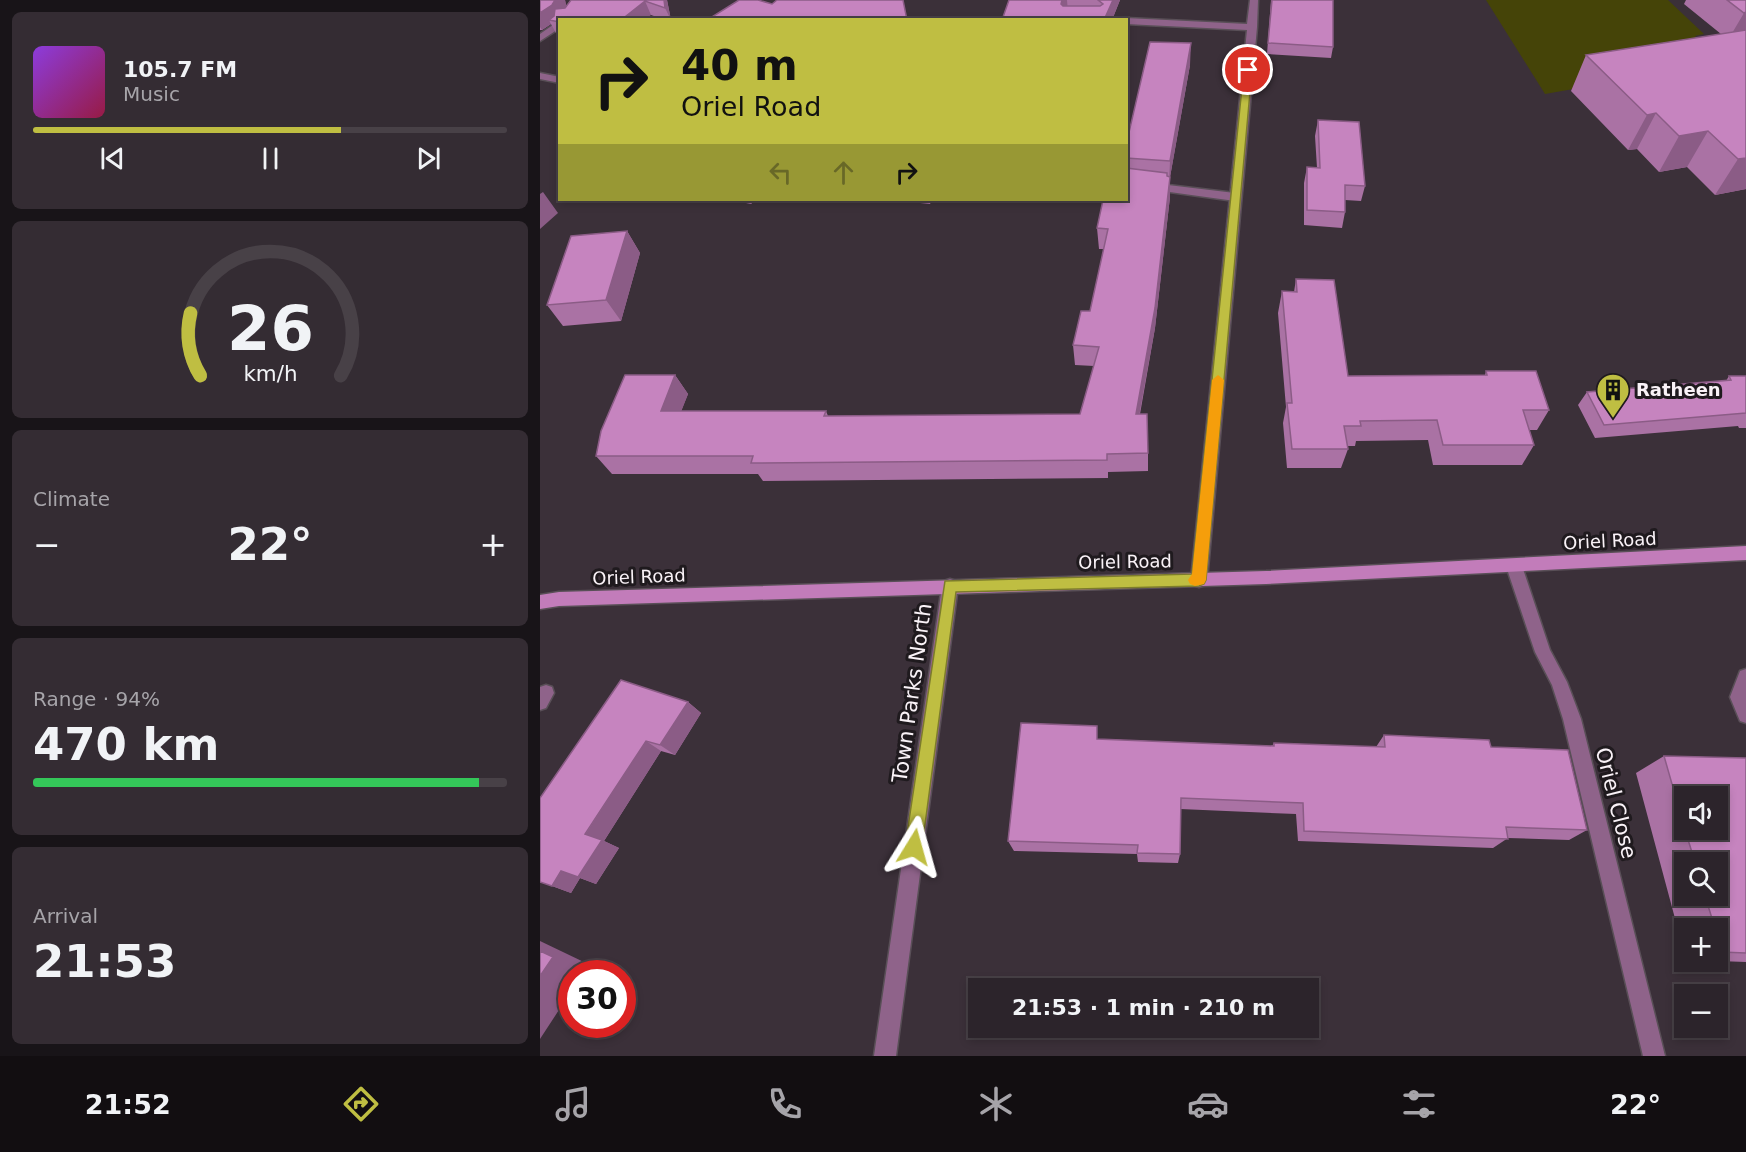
<!DOCTYPE html>
<meta charset="utf-8">
<style>
:root{--surface:#2c242b;--page:#342c33;--text:#f1f3f6;--muted:#a6a4a9;--line:#484147;--accent:#bfbe42}
body{margin:0;font-family:"DejaVu Sans",sans-serif;background:var(--page);color:var(--text);height:100vh;display:flex;flex-direction:column;font-size:22px;white-space:nowrap}
*{box-sizing:border-box;margin:0}
p{font-size:20px;color:var(--muted)}
.icon{flex:none;width:33px;height:33px;fill:none;stroke:currentColor;stroke-width:2;stroke-linecap:round;stroke-linejoin:round}
.map{position:relative;flex:1;overflow:hidden}
.drawer{display:flex;flex-direction:column;gap:12px;padding:12px;background:#181418;width:540px}
.drawer>*{flex:none}
.top-card{position:absolute;left:18px;top:18px;width:570px;height:183px;border-radius:0px;box-shadow:0 3px 9px #0003,0 0 0 2px var(--line);background:#bfbe42;color:#111;overflow:hidden}
.tools{position:absolute;left:1134px;top:786px;display:grid;gap:12px}
.tools a{display:grid;place-items:center;width:54px;height:54px;border-radius:0px;background:var(--surface);box-shadow:0 3px 9px #0003,0 0 0 2px var(--line);font-size:30px}
.speed{position:absolute;left:18px;top:960px;display:flex;gap:12px;font-size:30px;font-weight:700;text-align:center}
.speed>*{display:grid;place-content:center;width:78px;height:78px;border-radius:50%;background:var(--surface);box-shadow:0 3px 9px #0003,0 0 0 2px var(--line);line-height:1}
.speed .limit{border:9px solid #d22;background:#fff;color:#111}
.pin{position:absolute;display:grid;place-items:center;width:51px;height:51px;color:#fff;margin:-26px;border:3px solid #fff;border-radius:50%;box-shadow:0 2px 6px #0007}
.me{position:absolute;width:66px;margin:-33px;rotate:8deg;stroke-linejoin:round;filter:drop-shadow(0 0 4px #0008)}
.turn{display:flex;align-items:center;gap:21px;height:126px;padding:0 24px;font-size:27px}
.turn .icon{width:78px;height:78px;stroke-width:2.5}
.turn b{display:block;font-size:42px;line-height:51px}
.lanes{display:flex;align-items:center;height:57px;padding:0 24px;background:#0003;justify-content:center;gap:30px;direction:ltr}
.lanes .off{opacity:.35}
.big{font-size:45px;font-weight:800;line-height:1.1}
.drawer .card{flex:1;display:flex;flex-direction:column;justify-content:center;gap:9px;min-width:0;padding:0 21px;border-radius:9px;background:var(--page)}
.drawer .dial{align-items:center;gap:0}
.dial svg{height:156px;overflow:visible;fill:none;stroke:var(--line);stroke-width:7;stroke-linecap:round;text-anchor:middle}
.dial text{fill:var(--text);stroke:none}
.song{display:flex;align-items:center;gap:18px}
.cover{width:72px;height:72px;border-radius:9px;background:linear-gradient(135deg,hsl(270 70% 55%),hsl(340 70% 35%))}
.played{height:6px;border-radius:3px;background:linear-gradient(90deg,var(--accent) 65%,var(--line) 65%)}
.keys{display:flex;justify-content:space-around;direction:ltr}
.heat{display:flex;justify-content:space-between;align-items:center;font-size:33px;direction:ltr}
.charge{height:9px;border-radius:4px;background:linear-gradient(90deg,#34c759 94%,var(--line) 0)}
.trip{position:absolute;left:428px;top:978px;width:351px;height:60px;border-radius:0px;background:var(--surface);box-shadow:0 3px 9px #0003,0 0 0 2px var(--line);font-weight:800;line-height:60px;text-align:center}
.tab-bar{display:flex;height:96px;justify-content:space-around;align-items:center;background:#120e11;color:var(--muted)}
.tab-bar .icon{width:42px;height:42px}
.tab-bar .on{color:var(--accent)}
.tab-bar b{font-size:27px;color:var(--text)}
main{display:flex;flex:1;min-height:0}
.map>svg:first-child{display:block}
</style>
<main>
<section class="drawer">
<div class="card">
<div class="song"><i class="cover"></i><div><b>105.7 FM</b><p>Music</p></div></div>
<div class="played"></div>
<div class="keys"><svg class="icon" aria-label="previous" viewBox="0 0 24 24"><path d="M18 5L8 12l10 7zM5 5v14"/></svg><svg class="icon" aria-label="pause" viewBox="0 0 24 24"><path d="M8 5v14M16 5v14"/></svg><svg class="icon" aria-label="next" viewBox="0 0 24 24"><path d="M6 5l10 7-10 7zM19 5v14"/></svg></div>
</div>
<div class="card dial"><svg viewBox="0 0 100 80">
<path d="M14 69A42 42 0 1 1 86 69"/>
<path d="M14 69A42 42 0 0 1 9 37" stroke="#bfbe42"/>
<text x="50" y="56" font-size="32" font-weight="700">26</text>
<text x="50" y="72" font-size="11">km/h</text>
</svg></div>
<div class="card"><p>Climate</p>
<div class="heat"><a>−</a><b class="big">22°</b><a>+</a></div>
</div>
<div class="card"><p>Range · 94%</p><b class="big">470 km</b><div class="charge"></div></div>
<div class="card"><p>Arrival</p><b class="big">21:53</b></div>
</section>
<div class="map">
<svg width="1206" height="1056" viewBox="0 0 1206 1056">
<rect width="100%" height="100%" fill="#3b3039"/>
<path fill="#454408" d="M946,0h182l36,34 -9,2 8,6 -84,39 -74,13z"/>
<g fill="none" stroke-linecap="round" stroke-linejoin="round">
<g stroke="#594f57" stroke-width="3">
<path id="lane" d="M586,180l109,13 6,4 -6,4 -109,-15z"/>
</g>
<g stroke="#594f57" stroke-width="3">
<path id="street" d="M710,0h8l-1,27 -50,553 -2,5 -6,2 -6,-2 -2,-5 56,-550 -121,-6v-4h-4l4,-2 121,6z
M20,20v8l-20,13v-7z
M0,73l20,4v6l-20,-4z
M974,559l5,2 3,5 28,84 17,32 14,37 84,337h-22l-80,-337 -11,-34 -17,-33 -29,-86 3,-5z
M410,579l6,2 2,5 -62,470h-22l68,-470 2,-5z
M1206,669v54l-6,-2 -10,-24 10,-26z
M6,685l6,2 2,6 -8,15 -6,2v-23z"/>
</g>
<g stroke="#594f57" stroke-width="3">
<path id="secondary" d="M1206,546v14l-480,24 -707,22 -19,3v-14l19,-3 707,-21z"/>
</g>
<use href="#lane" fill="#8f638a" fill-rule="evenodd"/>
<use href="#street" fill="#8f638a" fill-rule="evenodd"/>
<use href="#secondary" fill="#c27cba" fill-rule="evenodd"/>
</g>
<path fill="#aa72a4" fill-rule="evenodd" d="M0,0h25l1,6 5,-6h96l4,20h-6l-14,-5 -91,5v14l-4,-1 -5,-9 -9,6h-2z
M469,0h111l-8,20z
M731,0l62,47 -2,11 -64,-4z
M1146,0h60v189l-31,6 -28,-28 -28,5 -22,-23 -9,1 -57,-59 15,-36 135,-21 -37,-30z
M650,65l-20,112v20l-15,131 -15,86 8,39v18l-40,1v6l-345,3 -5,-7h-146l-16,-18 79,-81 13,19 -7,17h145l2,5 252,-2 14,-48 -19,-1 -2,-20 17,-34 14,-62h-5l-2,-21 29,-28v-55z
M778,120l47,66 -4,15 -16,-1v12l-3,16 -38,-3v-42l3,-16 10,1 -2,-32z
M191,200h24l-4,4z
M351,200h41l-2,4z
M87,231l13,22 -19,68 -58,5 -16,-21z
M756,279l52,97 137,-1 1,-4 63,39 -12,20h-8l5,15 -12,20h-89l-5,-25 -72,1 -1,5h-8l1,3 -7,19h-54l-4,-45 3,-16 -8,-94 4,-22 12,1z
M1189,376h17v52h-7l-1,-2 -143,12 -17,-33 9,-13 139,-11z
M148,702l13,11 -26,42 -14,-4 -57,90 15,7 -23,36 -16,-6 -9,15 -19,-7 -12,-88z
M844,735l107,12 96,83 -18,10 -61,-2 -15,10 -195,-7 -2,-27 -116,-5v45l-2,9 -40,-1 -1,-8 -123,-3 -6,-10 91,-102 173,7 2,-3 102,4z
M1124,756l82,2v204l-28,-1v-33h-34v24l-48,-179zM1144,796l34,34h-34zM1144,862h34v34h-34z"/>
<path fill="#8b5c86" d="M15,0h10l2,8 -18,12 2,4 -9,6 -2,-3v-14z
M124,0h3l4,20 -6,-12z
M522,0h5l1,13 -7,-9z
M573,0h7l-8,20h-8z
M105,1l6,14 -6,5h-24z
M1206,12v25l-18,3 16,-27z
M651,43l-1,22 -21,118 1,-22z
M1116,113l-19,36 -9,1 19,-35z
M1168,131l-21,36 -28,5 20,-36z
M1206,158v31l-31,6 23,-36z
M630,177v20l-15,131 -19,105v-19z
M3,192l15,21 -18,16v-35z
M209,200h6l-4,4z
M87,231l13,22 -19,68 -15,-21z
M135,375l13,19 -14,36 -13,-19z
M148,702l13,11 -26,42 -15,-10z
M106,741l15,10 -57,90 15,7 -23,36 -16,-6 -9,15 -19,-7z
M0,941l48,23 -6,10h-10v16l-32,49z"/>
<path fill="#c684bf" stroke="#8b5c86" stroke-width="1.5" d="M0,0h15l-3,5 -12,8z
M31,0h93l1,8 -20,-7 -24,19h-61v2l-11,-2 5,-4 1,-7 10,-1z
M199,0h19l14,4 5,-4h126l4,20h-200z
M469,0h53l-1,4 2,2h37l3,-2 -5,-4h15l-9,20h-102z
M732,0h61v47l-65,-4z
M1187,0h19v12l-2,1z
M1206,30v128l-8,1 -30,-28 -29,5 -23,-23 -9,2 -61,-60z
M610,42l41,1 -21,118 -44,-3v-13z
M778,120l41,2 6,64 -20,-1v27l-38,-2v-43l13,1z
M586,168l41,5v3l3,1 -15,131 -19,106h11l1,39 -41,1v6l-356,3 2,-7h-157l5,-25 24,-56h50l-14,36h165l-2,5 256,-2 19,-67 -26,-2 8,-34h9l18,-82 -11,-1 6,-28h23z
M87,231l-21,69 -59,5 24,-69z
M756,279l38,1 14,96 139,-1 -1,-4h50l13,39h-26l11,35h-91l-6,-25 -77,1 1,5h-17l4,23h-56l-5,-46h5l-10,-112 15,1z
M1189,376h17v37l-142,12 -17,-33 144,-12z
M81,680l67,22 -28,43 -14,-4 -61,93 17,6 -24,37 -17,-6 -9,15 -12,-4v-84z
M481,723l76,3v13l177,7v-3l111,4 -1,-12 105,5 2,7 77,3 19,80 -81,-3 2,12 -204,-8 -1,-28 -122,-5 -1,56 -43,-1 1,-8 -130,-4z
M1124,756l82,2v195l-25,-1 -3,-14v-10h-3l-10,-32h13v-34h-23l-10,-32h33v-34h-34v30z
M0,951l13,6 -13,19z"/>
<path fill="#bfbe42" stroke="#7c7c2b" stroke-width="1.5" d="M704,68l8,2 -46,510 -2,4 -5,2 -243,6 -34,255 -2,6 -6,2 -6,-2 -3,-6 40,-266 247,-7z"/>
<path fill="#f59e0b" d="M678,375l6,5 -18,200 -2,4 -9,2 -5,-2 -2,-4 4,-6 20,-194z"/>
<defs>
<g id="building-pin" transform="scale(1.725)"><path d="M0 17L-7.5 6A9.5 9.5 0 1 1 7.5 6Z" fill="#bfbe42" stroke="#1f1a1e"/><path d="M-4-6H4V6H1V3H-1V6H-4ZM-2.5-4.3h1.7v1.8h-1.7ZM.8-4.3h1.7v1.8H.8ZM-2.5-1h1.7V.8h-1.7ZM.8-1h1.7V.8H.8Z" fill="#111"/></g>
</defs>
<g fill-rule="evenodd">
<use href="#building-pin" x="1073" y="390"/>
</g>
<g text-anchor="middle" stroke-width="6" stroke-linejoin="round" paint-order="stroke">
<g font-size="18" font-weight="bold" fill="#f9f2f7" stroke="#1f1a1e" text-anchor="start">
<text x="1096" y="396">Ratheen</text>
</g>
<g font-size="18" fill="#f9f2f7" stroke="#1f1a1e">
<text transform="translate(1070 541) rotate(-3)" y="6">Oriel Road</text>
<text transform="translate(585 562) rotate(-1)" y="6">Oriel Road</text>
<text transform="translate(99 577) rotate(-2)" y="6">Oriel Road</text>
</g>
<g font-size="21" fill="#f9f2f7" stroke="#1f1a1e">
<text transform="translate(372 693) rotate(-82)" y="7">Town Parks North</text>
<text transform="translate(1076 803) rotate(76)" y="7">Oriel Close</text>
</g>
</g>
</svg>
<div class="tools">
<a><svg class="icon" aria-label="sound" viewBox="0 0 24 24"><path d="M4 9h4l5-4v14l-5-4H4zM17 9q2 3 0 6"/></svg></a>
<a><svg class="icon" aria-label="search" viewBox="0 0 24 24"><circle cx="10" cy="10" r="6"/><path d="M15 15l6 6"/></svg></a>
<a>+</a>
<a>−</a>
</div>
<div class="speed"><div class="limit">30</div></div>
<div class="pin" style="left:708px;top:70px;background:#d93025"><svg class="icon" aria-label="arrive" viewBox="0 0 24 24"><path d="M6 21V4h12l-3 4 3 4H6"/></svg></div>
<svg class="me" style="left:374px;top:847px" viewBox="-20 -20 40 40"><path d="M0-17L14 15 0 8-14 15z" fill="#bfbe42" stroke="#fff" stroke-width="4"/></svg>
<div class="trip">21:53 · 1 min · 210 m</div>
<div class="top-card">
<div class="turn"><svg class="icon" aria-label="right" viewBox="0 0 24 24"><path d="M7 20v-9h11M14 6l5 5-5 5"/></svg><div><b>40 m</b>Oriel Road</div></div>
<div class="lanes"><svg class="icon off" aria-label="left" viewBox="0 0 24 24"><path d="M17 20v-9H6M10 6l-5 5 5 5"/></svg><svg class="icon off" aria-label="ahead" viewBox="0 0 24 24"><path d="M12 20V5M6 11l6-6 6 6"/></svg><svg class="icon" aria-label="right" viewBox="0 0 24 24"><path d="M7 20v-9h11M14 6l5 5-5 5"/></svg></div>
</div>
</div>
</main>
<nav class="tab-bar">
<b>21:52</b>
<svg class="icon on" aria-label="directions" viewBox="0 0 24 24"><path d="M12 3l9 9-9 9-9-9zM9 14v-3h6M13 9l2 2-2 2"/></svg>
<svg class="icon" aria-label="music" viewBox="0 0 24 24"><path d="M9 18V5l10-2v13"/><circle cx="6" cy="18" r="3"/><circle cx="16" cy="16" r="3"/></svg>
<svg class="icon" aria-label="phone" viewBox="0 0 24 24"><path d="M5 4h4l2 5-3 2q2 4 5 5l2-3 5 2v4C11 20 4 13 5 4z"/></svg>
<svg class="icon" aria-label="climate" viewBox="0 0 24 24"><path d="M12 3v18M4 7l16 10M4 17L20 7"/></svg>
<svg class="icon" aria-label="car" viewBox="0 0 24 24"><path d="M5 17H2v-5l4-1 3-4h7l3 4 3 1v5h-3M9 17h6M6 11h13"/><circle cx="7" cy="17" r="2"/><circle cx="17" cy="17" r="2"/></svg>
<svg class="icon" aria-label="filters" viewBox="0 0 24 24"><path d="M4 7h16M4 17h16"/><circle cx="9" cy="7" r="2"/><circle cx="15" cy="17" r="2"/></svg>
<b>22°</b>
</nav>
